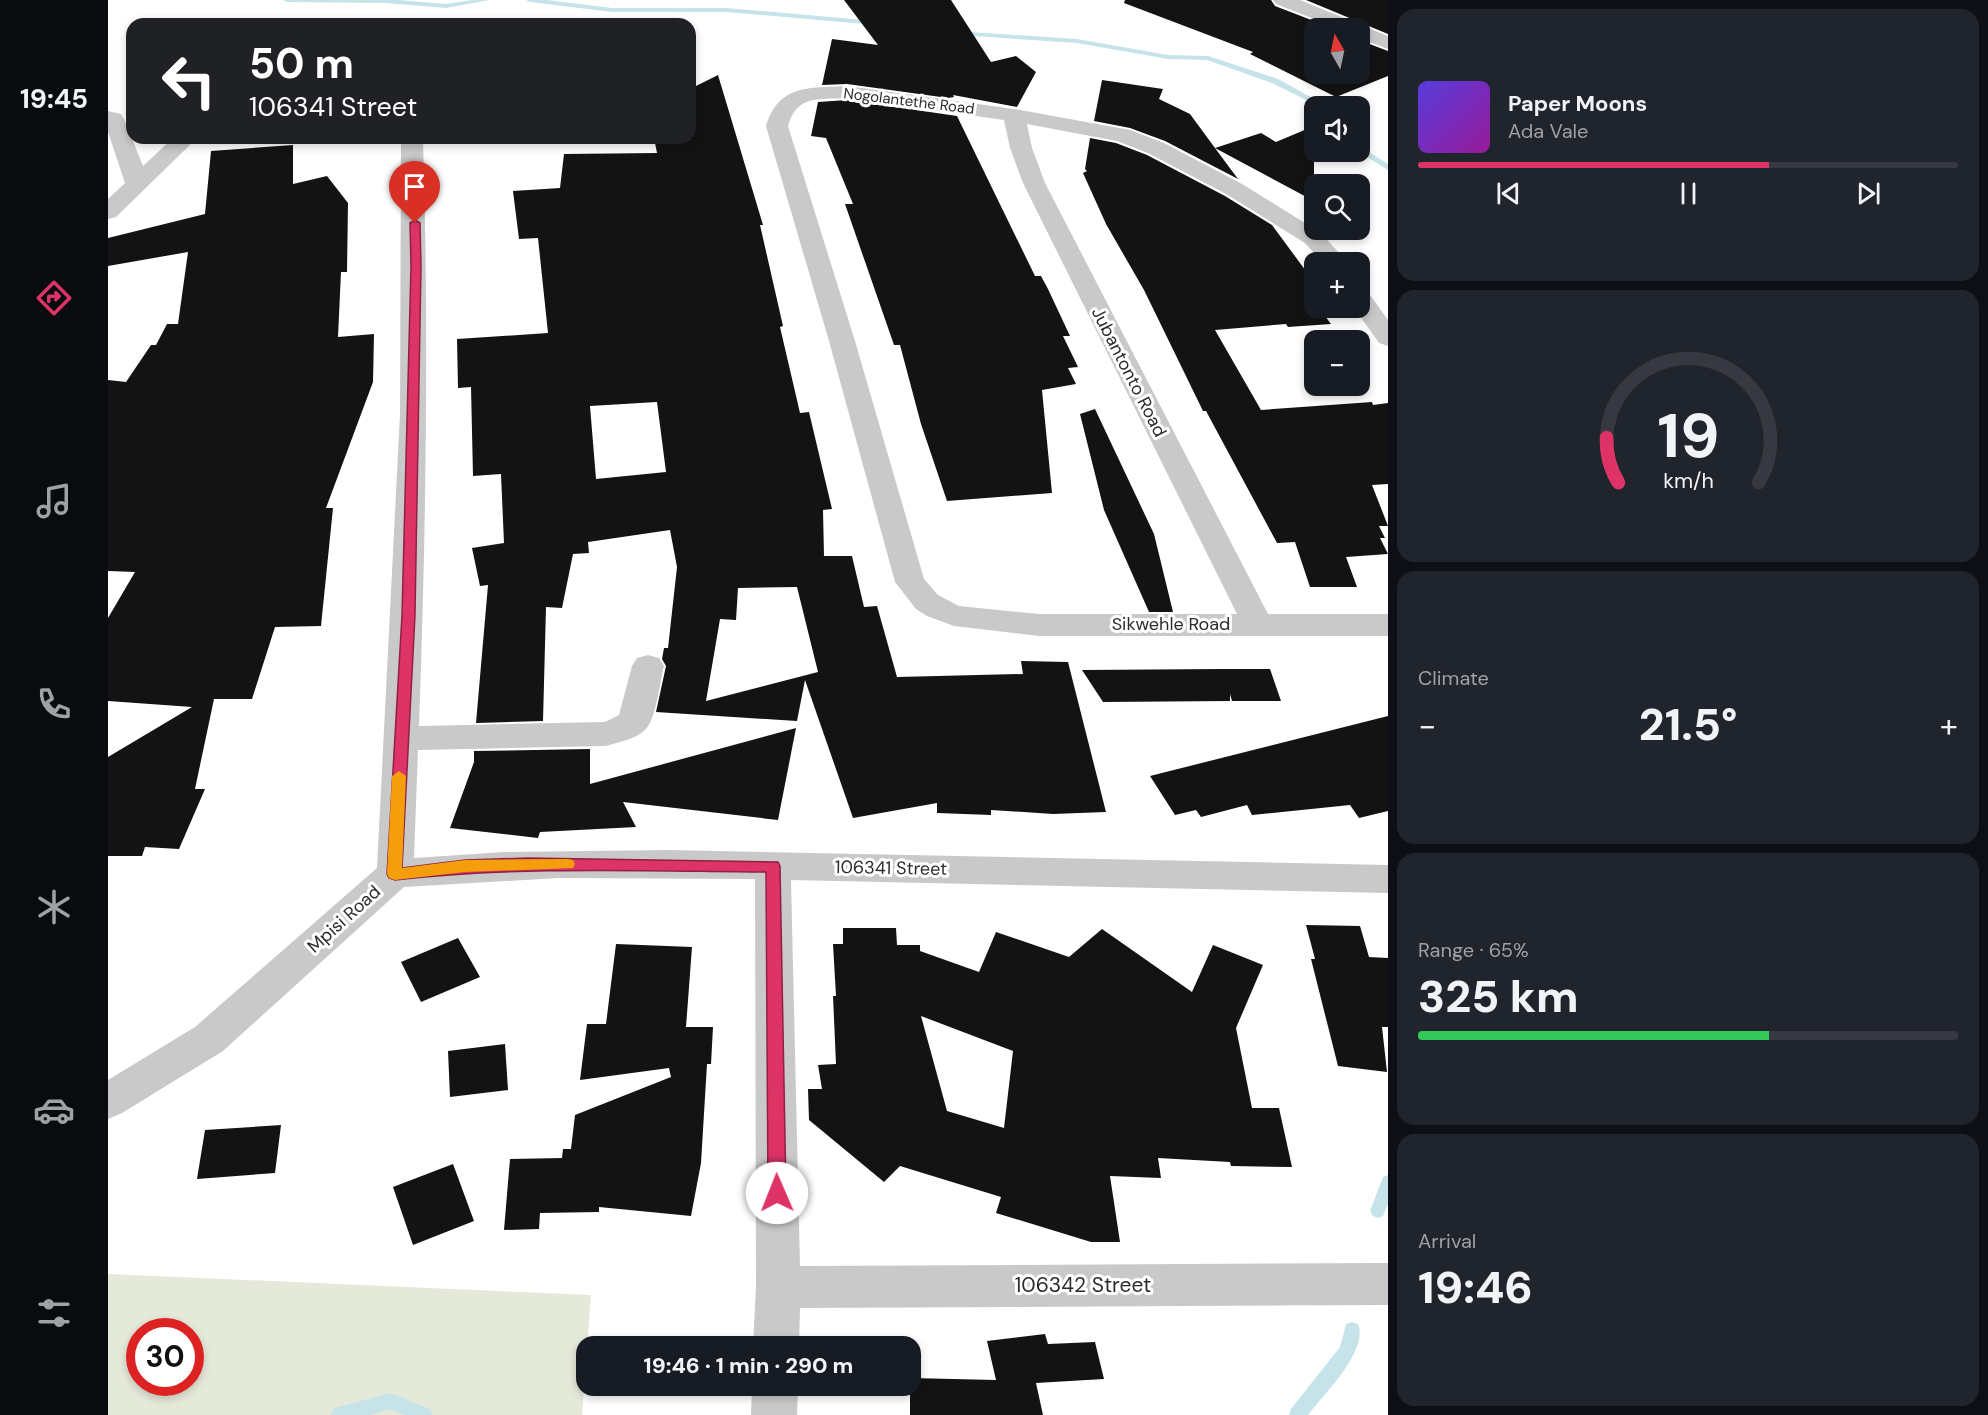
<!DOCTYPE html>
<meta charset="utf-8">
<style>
:root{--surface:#171b24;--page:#20242c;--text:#f1f3f6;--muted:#9ea1a6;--line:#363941;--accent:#d36}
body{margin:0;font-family:"DM Sans",sans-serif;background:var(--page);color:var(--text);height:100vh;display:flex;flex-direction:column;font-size:22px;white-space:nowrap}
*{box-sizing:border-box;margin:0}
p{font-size:20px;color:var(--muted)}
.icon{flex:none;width:33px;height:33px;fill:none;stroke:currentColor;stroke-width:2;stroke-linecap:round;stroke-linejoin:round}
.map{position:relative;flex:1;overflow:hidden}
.details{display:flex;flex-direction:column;gap:9px;padding:9px;background:#0d0f14;width:600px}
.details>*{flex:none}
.hud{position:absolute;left:18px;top:18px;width:570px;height:126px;border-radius:18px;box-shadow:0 3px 9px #0003;background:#202124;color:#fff;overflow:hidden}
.needle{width:39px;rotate:351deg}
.fabs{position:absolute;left:1196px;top:18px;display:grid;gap:12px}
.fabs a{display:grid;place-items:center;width:66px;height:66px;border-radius:12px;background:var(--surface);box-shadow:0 3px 9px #0003;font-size:30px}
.speed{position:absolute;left:18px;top:1318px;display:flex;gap:12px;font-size:30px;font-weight:700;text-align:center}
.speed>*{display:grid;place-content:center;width:78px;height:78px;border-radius:50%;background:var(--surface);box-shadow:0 3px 9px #0003;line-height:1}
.speed .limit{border:9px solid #d22;background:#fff;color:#111}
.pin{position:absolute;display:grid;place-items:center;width:51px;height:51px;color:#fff;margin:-62px -26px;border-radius:50% 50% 50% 0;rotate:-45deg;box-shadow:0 0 6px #0007}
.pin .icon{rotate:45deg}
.me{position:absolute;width:66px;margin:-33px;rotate:359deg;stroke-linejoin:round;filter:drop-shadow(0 0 4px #0008)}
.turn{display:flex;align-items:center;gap:21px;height:126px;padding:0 24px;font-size:27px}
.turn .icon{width:78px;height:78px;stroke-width:2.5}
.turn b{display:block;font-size:42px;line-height:51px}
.big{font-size:45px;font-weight:800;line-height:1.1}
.details .card{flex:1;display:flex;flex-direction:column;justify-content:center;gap:9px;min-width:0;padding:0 21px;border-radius:18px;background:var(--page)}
.details .dial{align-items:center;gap:0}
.dial svg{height:156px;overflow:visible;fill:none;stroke:var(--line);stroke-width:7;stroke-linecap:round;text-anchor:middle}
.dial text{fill:var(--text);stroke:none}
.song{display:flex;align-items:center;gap:18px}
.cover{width:72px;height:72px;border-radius:9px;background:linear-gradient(135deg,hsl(250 70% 55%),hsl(300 70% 35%))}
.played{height:6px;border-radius:3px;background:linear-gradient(90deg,var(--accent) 65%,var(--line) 65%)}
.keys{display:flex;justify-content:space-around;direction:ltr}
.heat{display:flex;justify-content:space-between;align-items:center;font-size:33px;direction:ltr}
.charge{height:9px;border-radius:4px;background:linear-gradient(90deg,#34c759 65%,var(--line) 0)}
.trip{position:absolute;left:468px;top:1336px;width:345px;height:60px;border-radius:18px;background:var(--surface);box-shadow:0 3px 9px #0003;font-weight:800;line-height:60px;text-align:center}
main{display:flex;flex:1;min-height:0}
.dock{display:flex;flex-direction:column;width:108px;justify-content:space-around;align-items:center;background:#090b0e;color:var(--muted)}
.dock .icon{width:42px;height:42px}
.dock .active{color:var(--accent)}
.dock b{font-size:27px;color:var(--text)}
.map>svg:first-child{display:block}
</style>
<main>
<nav class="dock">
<b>19:45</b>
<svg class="icon active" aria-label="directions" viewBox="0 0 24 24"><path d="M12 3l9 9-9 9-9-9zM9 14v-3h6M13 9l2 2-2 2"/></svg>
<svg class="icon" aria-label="music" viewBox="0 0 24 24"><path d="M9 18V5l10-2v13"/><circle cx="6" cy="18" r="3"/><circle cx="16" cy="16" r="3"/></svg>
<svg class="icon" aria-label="phone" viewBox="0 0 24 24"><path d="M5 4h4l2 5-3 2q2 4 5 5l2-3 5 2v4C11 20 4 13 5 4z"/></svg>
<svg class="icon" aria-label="climate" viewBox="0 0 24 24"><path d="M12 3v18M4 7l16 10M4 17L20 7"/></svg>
<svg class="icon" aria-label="car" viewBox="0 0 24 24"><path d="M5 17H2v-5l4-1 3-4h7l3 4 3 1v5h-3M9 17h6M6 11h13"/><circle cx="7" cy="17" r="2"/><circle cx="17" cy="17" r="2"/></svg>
<svg class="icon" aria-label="filters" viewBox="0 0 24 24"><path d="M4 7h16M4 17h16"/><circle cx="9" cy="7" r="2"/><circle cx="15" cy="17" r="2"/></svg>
</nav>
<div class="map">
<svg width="1280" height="1415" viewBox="0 0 1280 1415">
<rect width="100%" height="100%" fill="#fff"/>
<path fill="#e5e9d9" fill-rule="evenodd" d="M0,1274l483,21 -9,120h-474zM32,1332h50v51h-50z"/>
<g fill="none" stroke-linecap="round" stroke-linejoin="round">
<path fill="#c6e3e9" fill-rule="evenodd" d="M175,0h116l47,4 26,-4h18l-44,8 -61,-5 -98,-1z
M418,0h21l65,8h114l150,13 4,2 -4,2 -150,-13h-114l-82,-10z
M847,31l122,8 91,16 40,1 70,23 49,27h-9l-46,-23 -65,-23 -39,-1 -91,-16 -119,-8h-3z
M1251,146l29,18v6l-29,-18z
M1280,1175v29l-5,12 -5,2 -5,-2 -3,-5 13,-34z
M1244,1322l6,2c11,27 -35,71 -50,91h-19l2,-6 49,-62 6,-23z
M282,1393l40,16 2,6h-28l-14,-6 -20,6h-39l2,-6 6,-2z"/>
</g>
<path fill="#131313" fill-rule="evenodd" d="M736,0h107l40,62 25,-6 20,16 -19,35 -64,-12 1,2 -6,1 -101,-14 -25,1 10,-46 46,6z
M1017,0h146l4,6 57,22h-18v46h45v-34l29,11v25l-52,21 -86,-43 3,-2 -129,-49z
M1198,0h82v34z
M610,75l45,150h-3l23,101 -3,1 20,86 9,-1 23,97 -9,1 1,46h28l12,51 13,-1 20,71 126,-3 -2,-13 47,1 38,150 -53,2 -62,-4v5l-54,-2v-10l-84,15 -48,-138 -8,41 -141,-9 10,-46 -4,-7 2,-11h4l9,-81 -7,-37 -82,12 1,11 -16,1 -11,54 -16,-1 -3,114 -67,2 12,-138 -8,1 -8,-38 32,-5 -3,-69 -28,2 -2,-89 -13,1 -1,-49 91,-6 -10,-95 -19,1 -6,-48 47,-3 4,-34 93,-1 -2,-10 35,-3v-51zM549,402l9,70 -70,7 -6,-73zM689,587l21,85 -112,29 14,-82 16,1 2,-32z
M994,80l61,9 -4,10 31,15 25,34 46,-15 15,9 38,-16v75l-99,-53 23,31 -73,-38 -35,-13 -36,-7z
M739,100l110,16 78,160h6l7,13 22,47h-7l15,31 -10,1 8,16 -34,6 10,103 -105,8 -26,-77 -21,-79h-6l-49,-141h8l-27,-66 -15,-2 7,-34z
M982,138l26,5 31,12 78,41 47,29 42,57v26h19l2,3 -13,1 9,12 -43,3 -2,-3 -71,6 46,80 111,-8 1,3 15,-2v81l-16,1 16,41h-9l6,12h-5l8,16 -42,3 11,30h-47l-15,-45 -18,1 -71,-132h-3l-59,-121 -38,-66 -23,-51 4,-2 -2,-2z
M185,145v39l34,-8 21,27 -1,69h-6l-3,65 36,-3 -1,48 -47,126h7l-12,118 -46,1 -23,72h-38l-19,90h10l-26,60 -34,-2 -3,9h-34v-99l84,-50 -84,-6v-83l27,-46 -27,-1v-191l18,2 25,-37h5l11,-21h11l10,-72 -80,14v-28l97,-24 6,-63z
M987,409l59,125 19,78h-24l-45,-102 -24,-96z
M1114,669h48l11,32h-49l-2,-7v7l-127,1 -21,-32z
M1280,716v95l-29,7 -9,-13 -98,10 -5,-10 -46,12 -5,-7 -21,5 -25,-39z
M688,728l-18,92 -155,-18 13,25 -96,5 -2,6 -88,-10 24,-66v-11l116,-2v35z
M1198,925l54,1 9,31 19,1v69h-6l5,45 -49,-6 -27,-107h4z
M735,928h53l1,17h23v6l59,21 17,-40 73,25 33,-28 90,63 21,-47 50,20 -27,63 16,80h27l13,59 -61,-1 -1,-4 -72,-4 3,20 -51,-2 10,66h-29l-95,-29 5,-16 -101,-31 -16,16 -75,-62 -1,-31h14l-4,-24 18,-1 -3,-68h3l-3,-52h10zM813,1016l92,35 -9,77 -57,-17z
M350,938l22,39 -59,25 -20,-40z
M508,944l76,3 -6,80h27l-2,37h-4l-6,99 -10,53 -92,-9v5l-59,1 -1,16 -35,1 6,-71 52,-1 1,-9h8l4,-34 96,-38 -2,-9 -89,12 7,-56h19z
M397,1044l3,46 -58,7 -2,-46z
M173,1125l-6,48 -78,6 8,-49z
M345,1164l21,57 -61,24 -20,-58z
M937,1334l3,10 47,-2 9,37 -68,4 7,32h-133v-37l86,2 -9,-39z"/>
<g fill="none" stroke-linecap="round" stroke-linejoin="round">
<path fill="#c9c9c9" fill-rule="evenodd" d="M1165,0h27l88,36v13l-29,-11v-10h-22l-61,-24z
M739,86l167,23 116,21 34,13 78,41 79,49 26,29h-25l-17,-19 -79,-49 -78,-41 -31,-12 -90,-17 5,24 13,35 223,431h120v22h-349l-85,-10 -27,-10 -11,-7 -21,-27 -66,-241 -63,-215c13,-42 43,-38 81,-40zM739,98l157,22 6,28 13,35 214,431h-198l-80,-8 -21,-11 -14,-16 -69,-238 -67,-215c9,-32 31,-26 59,-28z
M0,111l13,3 3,5 19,47 30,-28h24l-81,79 -8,2v-20l17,-16 -17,-51z
M293,138h22c6,196 3,392 -4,588l186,-4 14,-7 13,-49 5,-8 11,-3 11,3 5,8c-4,15 -8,54 -19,64 -9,9 -26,12 -39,16l-188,4 -4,108 90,-6 165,-2 719,15v28l-597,-13 9,386 588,-3v42l-588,3 -1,39h-46l3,-60 -1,-408 -196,-1 -155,9 -181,164 -101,62 -14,6v-39l87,-53 182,-159 23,-454z
M1251,289l9,3 20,28v26l-9,-3 -25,-35h5z
M644,1386h46l-1,29h-46z"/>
</g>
<path fill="#d36" stroke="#902142" stroke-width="1.5" d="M307,220l5,3 1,43 -6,349 -13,253 63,-8 63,-2 250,4 2,4 6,327 -3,6 -6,2 -6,-2 -3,-6 -2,-321c-125,-1 -248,-6 -371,8l-6,-2 -2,-4 15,-259 9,-349 -1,-43z"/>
<path fill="#f59e0b" d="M291,771l7,5 -4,92 63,-8 103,-1 5,1 2,4 -2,4 -108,4 -70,8 -6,-2 -2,-4 5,-98z"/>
<g text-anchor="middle" stroke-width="6" stroke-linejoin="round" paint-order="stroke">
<g font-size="15" fill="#2c2c2c" stroke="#fff">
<text transform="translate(801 101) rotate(7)" y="5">Nogolantethe Road</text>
</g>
<g font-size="18" fill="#2c2c2c" stroke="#fff">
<text transform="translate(1021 372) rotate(63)" y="6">Jubantonto Road</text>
<text x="1063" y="630">Sikwehle Road</text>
<text transform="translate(783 868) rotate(1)" y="6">106341 Street</text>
<text transform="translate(236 919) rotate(-42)" y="6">Mpisi Road</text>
</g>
<g font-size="21" fill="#2c2c2c" stroke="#fff">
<text x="975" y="1292">106342 Street</text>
</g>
</g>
</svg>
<div class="fabs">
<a><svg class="needle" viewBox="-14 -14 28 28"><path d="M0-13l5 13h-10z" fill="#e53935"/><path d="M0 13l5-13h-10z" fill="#9ea1a6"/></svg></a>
<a><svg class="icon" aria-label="sound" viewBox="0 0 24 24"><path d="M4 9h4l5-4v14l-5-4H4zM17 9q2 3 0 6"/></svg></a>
<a><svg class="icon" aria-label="search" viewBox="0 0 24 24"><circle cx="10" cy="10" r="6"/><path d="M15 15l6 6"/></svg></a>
<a>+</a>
<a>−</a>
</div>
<div class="speed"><div class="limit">30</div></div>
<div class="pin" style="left:307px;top:223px;background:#d93025"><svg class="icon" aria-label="arrive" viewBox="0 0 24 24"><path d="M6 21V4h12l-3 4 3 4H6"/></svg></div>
<svg class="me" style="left:669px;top:1193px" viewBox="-20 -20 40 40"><circle r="19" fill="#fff"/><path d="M0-13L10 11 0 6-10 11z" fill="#d36"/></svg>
<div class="trip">19:46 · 1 min · 290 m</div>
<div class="hud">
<div class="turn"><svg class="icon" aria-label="left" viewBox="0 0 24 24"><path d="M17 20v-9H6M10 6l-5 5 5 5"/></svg><div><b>50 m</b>106341 Street</div></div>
</div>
</div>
<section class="details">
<div class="card">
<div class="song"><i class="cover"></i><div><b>Paper Moons</b><p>Ada Vale</p></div></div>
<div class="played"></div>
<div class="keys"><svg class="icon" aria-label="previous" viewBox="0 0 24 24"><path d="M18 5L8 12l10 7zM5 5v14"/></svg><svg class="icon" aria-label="pause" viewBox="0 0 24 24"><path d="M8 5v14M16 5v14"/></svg><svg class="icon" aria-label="next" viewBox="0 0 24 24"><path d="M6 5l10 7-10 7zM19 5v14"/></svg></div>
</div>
<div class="card dial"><svg viewBox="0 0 100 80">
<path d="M14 69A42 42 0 1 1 86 69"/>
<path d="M14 69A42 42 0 0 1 8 46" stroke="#d36"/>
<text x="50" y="56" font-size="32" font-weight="700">19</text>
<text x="50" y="72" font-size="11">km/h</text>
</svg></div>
<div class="card"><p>Climate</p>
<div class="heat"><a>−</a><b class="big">21.5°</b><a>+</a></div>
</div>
<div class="card"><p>Range · 65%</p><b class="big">325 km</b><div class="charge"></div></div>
<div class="card"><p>Arrival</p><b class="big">19:46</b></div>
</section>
</main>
